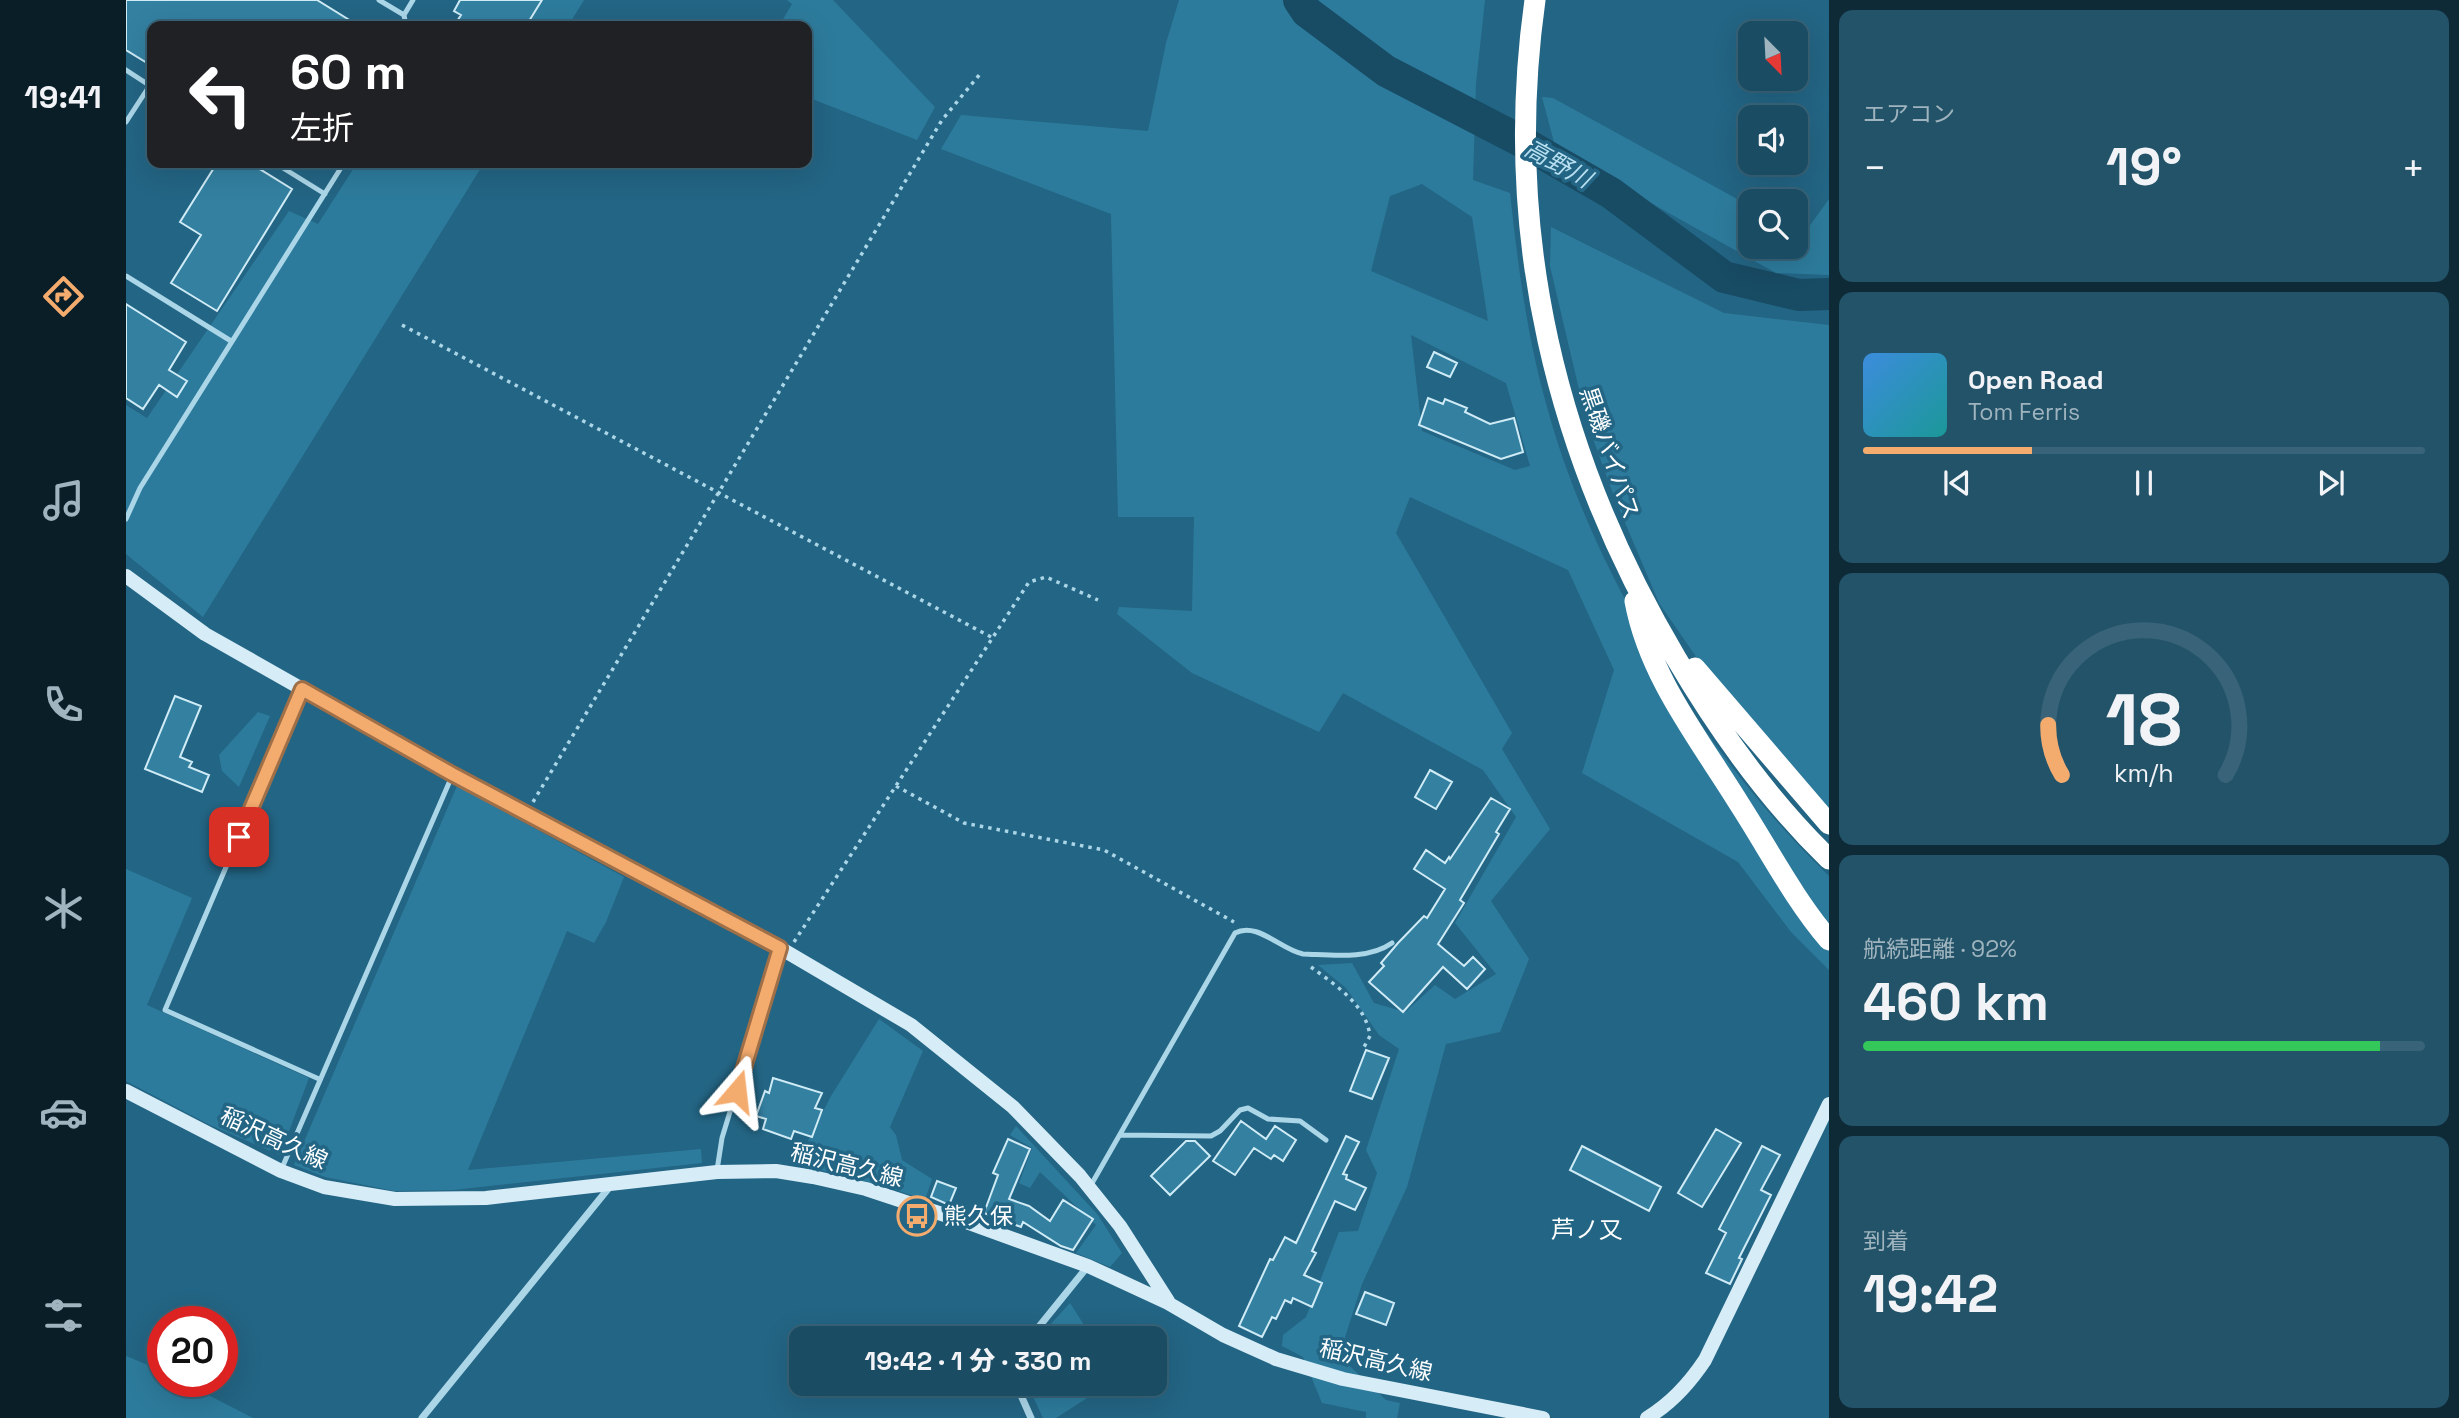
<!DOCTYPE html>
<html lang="ja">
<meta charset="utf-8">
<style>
:root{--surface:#1a4c63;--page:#235369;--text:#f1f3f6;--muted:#9fb4be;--line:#386378;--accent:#f4ab6e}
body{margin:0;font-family:"Space Grotesk","Noto Sans JP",sans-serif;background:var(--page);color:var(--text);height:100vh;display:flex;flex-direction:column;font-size:26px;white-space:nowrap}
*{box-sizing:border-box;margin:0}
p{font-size:23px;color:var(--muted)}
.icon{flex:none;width:38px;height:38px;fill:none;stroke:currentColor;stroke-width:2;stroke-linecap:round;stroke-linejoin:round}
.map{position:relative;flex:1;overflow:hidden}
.sheet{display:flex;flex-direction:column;gap:10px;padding:10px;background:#0e2a36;width:630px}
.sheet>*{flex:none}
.guide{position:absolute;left:21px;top:21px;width:665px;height:147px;border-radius:14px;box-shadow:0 7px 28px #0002,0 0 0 2px var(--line);background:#202124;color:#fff;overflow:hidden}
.needle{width:46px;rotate:156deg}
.buttons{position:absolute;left:1612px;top:21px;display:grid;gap:14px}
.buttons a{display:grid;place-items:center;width:70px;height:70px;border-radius:14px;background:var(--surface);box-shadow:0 7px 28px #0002,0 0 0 2px var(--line);font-size:35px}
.speed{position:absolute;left:21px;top:1306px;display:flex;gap:14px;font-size:35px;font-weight:700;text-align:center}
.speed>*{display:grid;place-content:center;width:91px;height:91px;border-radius:50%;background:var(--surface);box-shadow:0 7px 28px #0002,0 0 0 2px var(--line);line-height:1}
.speed .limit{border:10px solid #d22;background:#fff;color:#111}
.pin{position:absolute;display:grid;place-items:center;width:60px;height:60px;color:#fff;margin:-30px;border-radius:14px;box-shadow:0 4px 10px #0006}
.me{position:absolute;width:77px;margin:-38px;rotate:17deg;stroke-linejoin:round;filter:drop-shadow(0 0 5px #0008)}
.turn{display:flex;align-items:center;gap:24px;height:147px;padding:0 28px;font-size:32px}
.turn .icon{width:91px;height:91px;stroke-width:2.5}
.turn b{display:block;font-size:49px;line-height:60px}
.big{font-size:52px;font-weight:800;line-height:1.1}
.sheet .card{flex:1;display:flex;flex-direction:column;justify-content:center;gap:10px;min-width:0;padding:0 24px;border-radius:14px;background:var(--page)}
.sheet .dial{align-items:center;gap:0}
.dial svg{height:182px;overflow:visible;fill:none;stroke:var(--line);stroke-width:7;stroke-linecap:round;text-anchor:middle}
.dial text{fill:var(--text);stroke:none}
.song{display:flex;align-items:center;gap:21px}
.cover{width:84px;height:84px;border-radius:10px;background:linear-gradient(135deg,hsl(210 70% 55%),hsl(180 70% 35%))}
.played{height:7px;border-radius:4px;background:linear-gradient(90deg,var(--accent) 30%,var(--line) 30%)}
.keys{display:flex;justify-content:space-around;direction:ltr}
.heat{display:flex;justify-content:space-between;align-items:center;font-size:38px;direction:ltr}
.charge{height:10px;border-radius:5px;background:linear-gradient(90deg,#34c759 92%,var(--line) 0)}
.trip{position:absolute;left:663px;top:1326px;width:378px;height:70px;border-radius:14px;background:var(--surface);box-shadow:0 7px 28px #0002,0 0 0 2px var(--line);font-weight:800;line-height:70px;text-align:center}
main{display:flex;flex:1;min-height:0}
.menu{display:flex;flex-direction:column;width:126px;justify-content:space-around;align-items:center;background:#0a1e28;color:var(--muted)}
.menu .icon{width:49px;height:49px}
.menu .active{color:var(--accent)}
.menu b{font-size:32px;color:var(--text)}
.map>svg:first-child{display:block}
</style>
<main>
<nav class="menu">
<b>19:41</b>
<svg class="icon active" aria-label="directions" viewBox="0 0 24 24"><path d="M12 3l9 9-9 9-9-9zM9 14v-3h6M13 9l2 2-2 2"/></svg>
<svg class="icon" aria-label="music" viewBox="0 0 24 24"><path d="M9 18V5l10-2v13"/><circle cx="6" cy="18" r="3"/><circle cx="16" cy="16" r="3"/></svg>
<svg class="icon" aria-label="phone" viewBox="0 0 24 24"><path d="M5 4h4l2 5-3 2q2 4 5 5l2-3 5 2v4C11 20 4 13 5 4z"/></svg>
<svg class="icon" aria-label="climate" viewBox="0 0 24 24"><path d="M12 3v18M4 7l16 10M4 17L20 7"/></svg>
<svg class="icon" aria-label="car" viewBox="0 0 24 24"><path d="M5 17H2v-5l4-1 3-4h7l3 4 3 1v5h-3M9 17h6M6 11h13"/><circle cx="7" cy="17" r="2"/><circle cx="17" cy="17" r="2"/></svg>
<svg class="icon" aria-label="filters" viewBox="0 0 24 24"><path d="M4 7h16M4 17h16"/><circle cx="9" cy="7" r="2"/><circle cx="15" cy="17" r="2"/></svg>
</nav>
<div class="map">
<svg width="1703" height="1418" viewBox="0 0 1703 1418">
<rect width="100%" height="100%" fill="#236584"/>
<path fill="#2d7b9c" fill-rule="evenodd" d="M417,0h41l-16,26h-41z
M661,0h46l102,107 -18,33 -110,-43v-71h-28l13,-22z
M1053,0h306l-9,83 -3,97 37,13c8,74 17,143 37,214 44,163 160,353 282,469v94l-38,-38 -53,-70 -156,-89 32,-103 -46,-100 -158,-73 -14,36 116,200 -10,16 48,80 -59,72 38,58 -29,73 -54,12 -39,143 -45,97 -23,72 47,44 14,3 -3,15h-31v-6l-44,-9 -19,-46 -21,-11 1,-11 23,-18 33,-85 19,-1 19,-58 -11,-23 33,-101 -20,-14 -33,-47 -28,-23 34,-2 22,40 31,9 30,-27 20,14 41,-25 -41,-51 61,-106 -33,-47 -140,-77 -24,39 -127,-59 -75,-59 2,-7 73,4 2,-94h-76l-7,-303 -170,-65 20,-34 187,16 18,-88zM1296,184l50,33 16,104 -117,-50 19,-75zM1285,335l95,48 24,83 -15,4 -93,-39z
M1416,97l11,1 197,108v41h46v-16l7,4 26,-36v76l-53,-2 -220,-123z
M231,163h127l-281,454 -77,-63v-149l21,13 142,-207 29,13z
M1425,227l173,86 105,12v485l-121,-136 -49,-71 -46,-109 -27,-75 -36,-153z
M132,712l12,4 -31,71 -17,-16 -3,-16z
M331,786l167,91 -18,45 -12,21 -27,-12 -99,239 233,-21 1,14 -249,27 -59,1 -69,-14 -31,-12z
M0,869l66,29 -45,107 162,73 -29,77 -70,-30 -84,-44z
M753,1019l44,32 -33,76 6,8 6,25 30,19 -7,21 -41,-14 -88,-22 35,-68z
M890,1126l82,89 24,38 -12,14 -34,-14 20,-28 -56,-53 -10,16 -11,-5 13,-35 -22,-13z
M944,1303l23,36h-56z
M0,1356l37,15v10h18l72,37h-127z
M901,1384h82l-53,34h-13z"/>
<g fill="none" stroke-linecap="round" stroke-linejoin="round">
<path stroke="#184b64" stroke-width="32" d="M1173,0l8,12 79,59 133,69 92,53 113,84 75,18 30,-1"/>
</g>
<path fill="#3380a1" stroke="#cfebf6" stroke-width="2" d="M0,0h191l42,26h-207v40l-26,-16z
M334,0h82l-16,26h-72l7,-11 -7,-4z
M91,163h33l42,26 -75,122 -46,-28 30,-48 -21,-13z
M0,304l60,38 -17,28 18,11 -10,16 -18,-12 -16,24 -17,-11z
M1308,352l23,11 -7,14 -23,-10z
M1302,398l15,6 2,-5 22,9 -2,4 25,12 24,-6 9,34 -22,7 -82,-34z
M49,696l26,10 -21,51 12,5 -3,5 20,8 -7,17 -57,-23z
M1304,770l22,12 -16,27 -21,-12z
M1365,798l19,11 -14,23 3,2 -39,66 4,3 -26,41 26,22 9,-9 12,12 -18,20 -24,-22 -40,45 -34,-30 15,-16 -3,-3 17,-20 26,-27 3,2 18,-29 -31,-20 12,-19 19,13 4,-6 1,2z
M1240,1050l23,8 -17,41 -22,-8z
M647,1078l49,15 -7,15 7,2 -10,27 -18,-6 -3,8 -28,-10 3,-10 -10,-3 9,-25 4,2z
M1115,1121l25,18 9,-13 21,14 -13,21 -9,-6 -3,4 -17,-11 -19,27 -22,-14z
M1590,1129l25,14 -39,64 -24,-14z
M1220,1136l13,6 -16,32 4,1 -1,4 20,9 -11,22 -20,-9 -23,50 4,2 -12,22 18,8 -10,24 -19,-9 -2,5 -6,-3 -9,19 -4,-2 -10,20 -23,-11 31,-67 3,1 12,-23 11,6z
M882,1139l22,10 -21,50 20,7 21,15 13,-21 30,19 -20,31 -12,-4 -38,-24 -2,5 -37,-14 14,-38 -5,-2z
M1060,1141h9l15,15 -40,39 -19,-19z
M1456,1146l79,41 -12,24 -79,-41z
M1636,1146l18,9 -19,35 10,5 -32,63 3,1 -12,25 -24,-11 20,-40 -7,-4z
M811,1181l19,7 -7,17 -18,-8z
M1239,1292l29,11 -8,22 -30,-11z"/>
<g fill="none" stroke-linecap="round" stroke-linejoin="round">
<path stroke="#abd6e8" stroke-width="3.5" stroke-dasharray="3.5 5" stroke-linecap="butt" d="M276,325l591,313
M770,786l68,37 140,27 130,72
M407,802l409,-682 38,-46
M668,942l235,-360 17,-5 52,23
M1185,967c24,18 55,37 59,69l-6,11"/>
<path stroke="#abd6e8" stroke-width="5" d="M253,0l25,15
M280,26l-2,-11 9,-15
M0,70l26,17
M0,122l24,-37
M149,163l50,31
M0,276l105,65
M0,519l14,-31 204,-325
M176,689l-137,321 154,69
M995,1135l90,1 9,-5 20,-21 8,-2 20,11 32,2 26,19
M156,1168l170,-392
M591,1170l5,-32 57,-187
M965,1185l144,-252c22,-12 46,17 68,21 29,1 65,6 89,-11"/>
<path stroke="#abd6e8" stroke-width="7" d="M903,1339l59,-73
M890,1384l15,34
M296,1418l190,-234"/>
<path stroke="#d6ecf7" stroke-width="14" d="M0,576l79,58 247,140 328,174 131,77 102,82 67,69 40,50 48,75
M0,1091l155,80 43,16 71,12 91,-1 231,-26 59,-1 37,6 53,12 100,33 122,44 80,37 55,32 53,24 67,20 200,39
M1521,1418c25,-15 42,-34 58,-58l124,-256"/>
<path stroke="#fff" stroke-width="21" d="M1409,0c-33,234 21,456 141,658 43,73 92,142 153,201
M1509,601c14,76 65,139 105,204 29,45 54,94 89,135
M1569,668l134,156"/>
</g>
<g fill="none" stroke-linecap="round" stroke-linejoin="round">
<g stroke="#9f6f48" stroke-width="18">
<path id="route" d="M113,837l63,-148 150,85 328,174 -43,143"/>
</g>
<use href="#route" stroke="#f4ab6e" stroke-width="12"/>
</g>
<defs>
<g id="bus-ring" transform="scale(2.0125)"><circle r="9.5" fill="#236584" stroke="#f4ab6e" stroke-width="1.5"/><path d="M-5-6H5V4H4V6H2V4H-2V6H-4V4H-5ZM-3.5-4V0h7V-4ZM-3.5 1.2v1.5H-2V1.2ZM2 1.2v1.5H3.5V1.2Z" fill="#f4ab6e"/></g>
</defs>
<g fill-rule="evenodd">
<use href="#bus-ring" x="791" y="1216"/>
</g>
<g text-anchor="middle" stroke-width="7" stroke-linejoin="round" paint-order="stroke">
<g font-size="23" fill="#fff" stroke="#236584">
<text transform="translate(1484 453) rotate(71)" y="8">黒磯バイパス</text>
<text transform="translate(148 1138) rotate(25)" y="8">稲沢高久線</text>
<text transform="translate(721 1165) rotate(14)" y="8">稲沢高久線</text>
<text transform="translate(1250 1360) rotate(13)" y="8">稲沢高久線</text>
</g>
<g font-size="23" fill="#fff" stroke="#236584" text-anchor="start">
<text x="818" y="1224">熊久保</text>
</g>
<g font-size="24" font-style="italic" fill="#b7dff0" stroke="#236584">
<text transform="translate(1432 164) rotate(29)" y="8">高野川</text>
</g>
<g font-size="24" fill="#fff" stroke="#236584">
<text x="1461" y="1238">芦ノ又</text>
</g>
</g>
</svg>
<div class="buttons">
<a><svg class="needle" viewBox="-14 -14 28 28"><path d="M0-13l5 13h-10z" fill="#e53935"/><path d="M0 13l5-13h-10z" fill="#9fb4be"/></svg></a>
<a><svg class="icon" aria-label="sound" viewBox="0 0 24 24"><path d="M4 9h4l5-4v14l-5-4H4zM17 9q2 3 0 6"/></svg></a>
<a><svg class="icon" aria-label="search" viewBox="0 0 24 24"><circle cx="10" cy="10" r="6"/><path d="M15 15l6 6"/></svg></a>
</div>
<div class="speed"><div class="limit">20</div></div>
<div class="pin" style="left:113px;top:837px;background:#d93025"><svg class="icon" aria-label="arrive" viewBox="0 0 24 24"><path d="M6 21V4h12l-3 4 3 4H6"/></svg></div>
<svg class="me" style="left:611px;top:1091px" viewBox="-20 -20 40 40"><path d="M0-17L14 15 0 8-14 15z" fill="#f4ab6e" stroke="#fff" stroke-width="4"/></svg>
<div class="trip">19:42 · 1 分 · 330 m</div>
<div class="guide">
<div class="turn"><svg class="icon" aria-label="left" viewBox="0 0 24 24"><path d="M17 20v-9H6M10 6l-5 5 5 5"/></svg><div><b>60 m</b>左折</div></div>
</div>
</div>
<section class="sheet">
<div class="card"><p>エアコン</p>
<div class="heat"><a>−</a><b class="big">19°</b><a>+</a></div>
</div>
<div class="card">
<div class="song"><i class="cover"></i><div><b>Open Road</b><p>Tom Ferris</p></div></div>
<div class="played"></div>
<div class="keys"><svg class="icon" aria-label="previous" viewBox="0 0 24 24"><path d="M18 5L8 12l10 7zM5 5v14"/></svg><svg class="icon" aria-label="pause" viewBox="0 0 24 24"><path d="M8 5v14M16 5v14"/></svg><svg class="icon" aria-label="next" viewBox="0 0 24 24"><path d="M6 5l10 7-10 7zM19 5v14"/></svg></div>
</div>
<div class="card dial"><svg viewBox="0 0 100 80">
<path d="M14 69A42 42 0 1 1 86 69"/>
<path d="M14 69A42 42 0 0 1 8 47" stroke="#f4ab6e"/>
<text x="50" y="56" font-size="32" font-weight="700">18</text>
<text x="50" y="72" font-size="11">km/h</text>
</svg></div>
<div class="card"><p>航続距離 · 92%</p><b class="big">460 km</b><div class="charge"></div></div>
<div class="card"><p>到着</p><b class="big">19:42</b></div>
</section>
</main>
